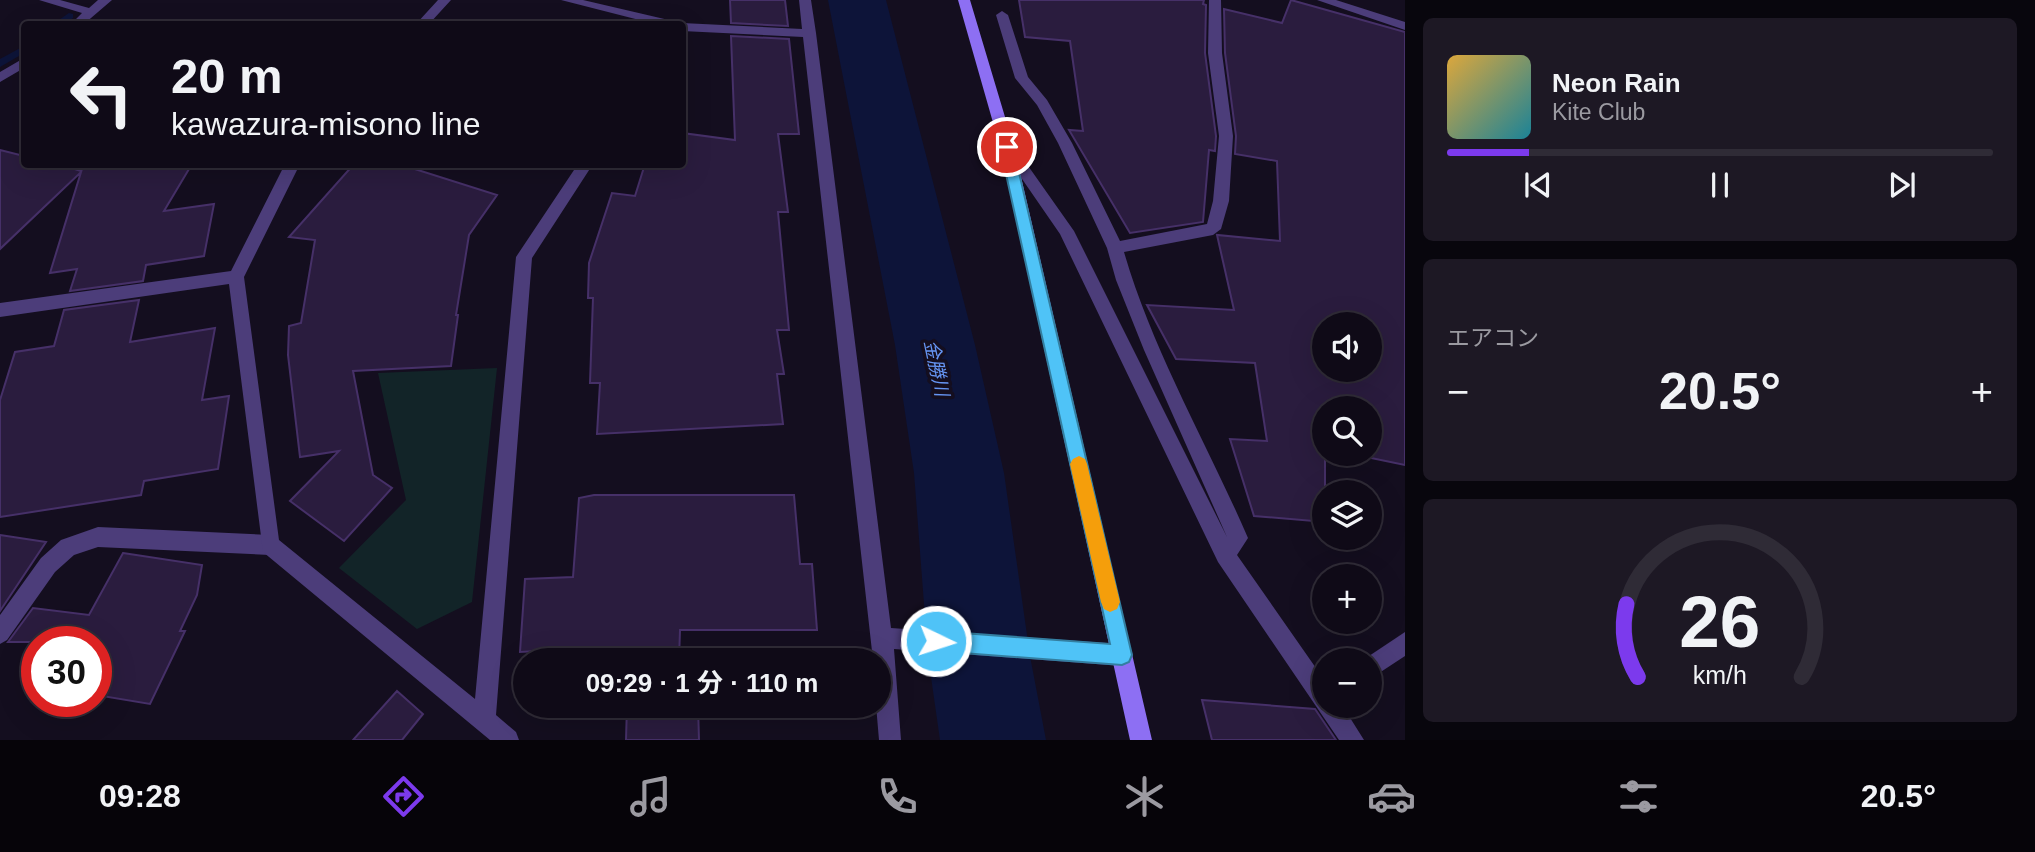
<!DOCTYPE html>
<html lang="ja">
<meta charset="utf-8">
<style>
:root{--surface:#0f0a17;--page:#1d1824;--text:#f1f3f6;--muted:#9b9aa1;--line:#2f2b36;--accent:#7c3aed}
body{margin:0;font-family:Helvetica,"Noto Sans JP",sans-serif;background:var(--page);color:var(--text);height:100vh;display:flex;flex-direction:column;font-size:26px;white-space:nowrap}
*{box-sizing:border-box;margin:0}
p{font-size:23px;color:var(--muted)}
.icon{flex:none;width:38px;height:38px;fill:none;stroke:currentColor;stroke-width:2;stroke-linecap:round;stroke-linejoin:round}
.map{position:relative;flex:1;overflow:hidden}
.sheet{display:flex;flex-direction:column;gap:18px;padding:18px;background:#08060d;width:630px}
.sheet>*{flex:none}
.banner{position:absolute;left:21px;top:21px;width:665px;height:147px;border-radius:7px;box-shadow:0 7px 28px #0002,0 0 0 2px var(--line);background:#0f0a17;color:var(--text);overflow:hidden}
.controls{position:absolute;left:1312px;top:312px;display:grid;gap:14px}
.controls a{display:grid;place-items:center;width:70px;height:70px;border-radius:50%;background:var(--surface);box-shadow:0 7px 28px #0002,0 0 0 2px var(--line);font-size:35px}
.speed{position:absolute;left:21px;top:626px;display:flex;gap:14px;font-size:35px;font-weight:700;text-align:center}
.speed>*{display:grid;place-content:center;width:91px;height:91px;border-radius:50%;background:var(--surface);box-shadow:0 7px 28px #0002,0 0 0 2px var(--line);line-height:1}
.speed .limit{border:10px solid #d22;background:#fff;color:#111}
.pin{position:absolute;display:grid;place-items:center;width:60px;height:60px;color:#fff;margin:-30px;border:4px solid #fff;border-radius:50%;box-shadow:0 2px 7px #0007}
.me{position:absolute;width:77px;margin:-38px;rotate:94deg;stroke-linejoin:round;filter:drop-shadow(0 0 5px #0008)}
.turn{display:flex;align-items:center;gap:24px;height:147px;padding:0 35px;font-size:32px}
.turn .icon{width:91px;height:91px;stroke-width:2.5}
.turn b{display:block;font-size:49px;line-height:60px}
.big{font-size:52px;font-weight:700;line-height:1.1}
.sheet .widget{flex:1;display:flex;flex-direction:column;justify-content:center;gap:10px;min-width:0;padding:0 24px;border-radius:10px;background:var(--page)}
.sheet .dial{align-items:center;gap:0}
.dial svg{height:182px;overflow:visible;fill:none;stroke:var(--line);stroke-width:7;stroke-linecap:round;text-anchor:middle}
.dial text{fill:var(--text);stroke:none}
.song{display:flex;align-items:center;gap:21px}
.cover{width:84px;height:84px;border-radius:10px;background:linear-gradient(135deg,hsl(40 70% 55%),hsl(190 70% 35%))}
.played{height:7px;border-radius:4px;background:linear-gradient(90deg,var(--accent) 15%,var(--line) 15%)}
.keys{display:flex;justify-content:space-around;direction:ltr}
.heat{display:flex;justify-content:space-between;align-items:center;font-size:38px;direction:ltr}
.trip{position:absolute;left:513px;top:648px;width:378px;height:70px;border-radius:35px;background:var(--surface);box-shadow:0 7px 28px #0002,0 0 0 2px var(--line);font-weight:700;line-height:70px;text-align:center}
.dock{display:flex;height:112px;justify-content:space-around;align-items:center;background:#060409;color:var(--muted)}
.dock .icon{width:49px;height:49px}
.dock .selected{color:var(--accent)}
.dock b{font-size:32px;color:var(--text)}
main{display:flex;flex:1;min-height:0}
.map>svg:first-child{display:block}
</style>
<main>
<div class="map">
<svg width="1405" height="740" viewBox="0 0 1405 740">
<rect width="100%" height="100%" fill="#140e1f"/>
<path fill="#122428" d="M497,368l-25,234 -55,27 -78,-61 67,-68 -28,-127z"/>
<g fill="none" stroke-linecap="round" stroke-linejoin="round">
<path fill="#0d1439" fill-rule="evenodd" d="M69,13l4,1v4l-9,6h-11z
M24,46v7l-24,14v-8z"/>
<path fill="#0d1439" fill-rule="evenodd" d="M828,0h58l89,345 29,128 26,183 16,84h-106l-12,-84 -14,-183 -19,-128z"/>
</g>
<path fill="#2a1c3e" stroke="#463068" stroke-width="2" fill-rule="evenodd" d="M730,0h55l3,26 -57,-3z
M1019,0h185l-1,4 3,1 -1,48 11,83 -1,15 -6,-1 -6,72 -73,11 -61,-103 14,1 -13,-90 -45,-4z
M1291,0l114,32v433l-58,-12h23v-45h-45v114l-71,-6 -24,-77 37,2 -12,-78 -79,-4 -29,-54 87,5 -17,-75 63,6 -3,-80 -42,-7 1,-18 -11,-83 -1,-44 58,14zM1325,324h45v45h-45z
M731,36l58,3 10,95h-21l10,78h-10l11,118h-12l7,44h-7l6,50 -186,10 3,-51h-10l3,-85h-5l1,-35 23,-70 23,3 10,-32h37v-31l53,7z
M0,150l24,6v8h34l23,7 2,-7h109l-28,47 50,-7 -10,52 -58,9 -3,16 -73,10 7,-22 -27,4 31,-101 -81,77z
M354,164h45l98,31 -28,40 -13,80h2l-7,51 -98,5 20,104 19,13 -48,53 -54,-40 49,-50 -39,6 -12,-102 1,-29 12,-3 14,-83 -26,-3z
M139,300l-9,42 85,-14 -13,72 27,-4 -11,73 -74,12 -3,14 -141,22v-117l15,-48 39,-6 10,-36z
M594,495h200l6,69h12l5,66h-137l-1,30h-69l1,-13 -91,5 5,-73 48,-2 6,-79z
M0,535l46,7 -46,69z
M123,553l79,12 -5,30 -17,36h5l-35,73 -54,-9v-53h-88l25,-34 56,7z
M397,691l26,23 -21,26h-49z
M1202,700l113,9 21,31h-124z
M627,705h71l1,35h-73z"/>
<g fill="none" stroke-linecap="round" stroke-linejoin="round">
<path fill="#4c3d7a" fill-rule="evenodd" d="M1209,0h12l1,53 11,83 -4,65 -8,28 -8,6 -89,17c29,100 83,191 124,286l-11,17 88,126v24h17l22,35h-25l-121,-178 -158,-328 -60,-87 7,-5 5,1 62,88 153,306 -83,-187 -28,-70 -9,-32 -49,-105 -21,-38 -22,-27 -19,-63 6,-4 6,4 20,62 19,23 25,43 48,98 87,-17 6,-23 6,-65 -11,-83z
M1317,0h19l69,22v8z
M98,527l172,8 7,3 3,7 -3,7 -7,3 -172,-8 -24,8 -19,17 -48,68 -7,4v-29l41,-57 20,-18z
M1405,632v24l-35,23v-19h-7z"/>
<path fill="#4c3d7a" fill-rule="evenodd" d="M39,0h21l29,8 9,-8h14l-28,24h-13l11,-11z
M438,0h13l-22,24h-13z
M561,0h22l90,21 2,3h-20z
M799,0h12l5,33 75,595 231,16 8,3 3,8 -3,8 -8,3 -228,-17 7,91h-22l-3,-35h2v-45h-5l-70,-623 -121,-6v-7h-5l5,-1 120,6z
M24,58v10l-24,14v-10z
M285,164h15l-56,113 35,263 196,159 41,-442 62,-93h15l-61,94 -36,457 20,17 3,8h-29l-227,-188 -34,-268 -229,33v-14l231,-32z"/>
<path fill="#8d6ff3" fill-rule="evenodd" d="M958,0h12l44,147 138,593h-22l-130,-593z"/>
</g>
<path fill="#4fc3f7" stroke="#337fa1" stroke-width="2" d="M1007,142l6,5 119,508 -3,7 -7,3 -186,-14 -7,-3 -3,-7 3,-7 7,-3 174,13 -110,-497z"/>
<path fill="#f59e0b" d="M1079,456l6,3 2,5 33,138 -3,7 -7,3 -6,-3 -3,-7 -31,-138 3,-5z"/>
<g text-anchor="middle" stroke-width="7" stroke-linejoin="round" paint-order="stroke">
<g font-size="19" font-style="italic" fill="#6695f3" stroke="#140e1f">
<text transform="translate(937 368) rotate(78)" y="7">金勝川</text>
</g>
</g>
</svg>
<div class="controls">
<a><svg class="icon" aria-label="sound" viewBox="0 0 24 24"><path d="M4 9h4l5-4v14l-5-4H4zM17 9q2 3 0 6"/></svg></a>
<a><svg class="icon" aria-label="search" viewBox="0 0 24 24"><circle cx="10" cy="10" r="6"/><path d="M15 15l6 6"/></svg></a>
<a><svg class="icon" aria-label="layers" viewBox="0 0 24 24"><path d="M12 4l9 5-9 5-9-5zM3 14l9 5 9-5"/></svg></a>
<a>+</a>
<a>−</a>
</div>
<div class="speed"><div class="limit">30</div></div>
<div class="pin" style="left:1007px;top:147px;background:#d93025"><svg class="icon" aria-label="arrive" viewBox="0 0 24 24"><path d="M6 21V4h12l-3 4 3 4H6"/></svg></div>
<svg class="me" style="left:936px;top:641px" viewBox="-20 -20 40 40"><circle r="17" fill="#4fc3f7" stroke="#fff" stroke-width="3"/><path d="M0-11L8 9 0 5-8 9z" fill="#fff"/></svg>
<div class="trip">09:29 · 1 分 · 110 m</div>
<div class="banner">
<div class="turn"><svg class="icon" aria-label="left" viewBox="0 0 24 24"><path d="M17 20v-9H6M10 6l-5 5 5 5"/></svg><div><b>20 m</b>kawazura-misono line</div></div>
</div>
</div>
<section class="sheet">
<div class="widget">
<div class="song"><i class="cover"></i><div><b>Neon Rain</b><p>Kite Club</p></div></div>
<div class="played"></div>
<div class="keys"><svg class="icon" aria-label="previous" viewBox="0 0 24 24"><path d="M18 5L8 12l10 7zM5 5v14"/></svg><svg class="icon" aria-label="pause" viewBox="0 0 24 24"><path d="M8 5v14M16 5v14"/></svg><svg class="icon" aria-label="next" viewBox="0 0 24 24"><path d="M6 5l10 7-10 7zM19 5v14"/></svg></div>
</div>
<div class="widget"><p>エアコン</p>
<div class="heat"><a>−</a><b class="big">20.5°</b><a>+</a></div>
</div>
<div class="widget dial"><svg viewBox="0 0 100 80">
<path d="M14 69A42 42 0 1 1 86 69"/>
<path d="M14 69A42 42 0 0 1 9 37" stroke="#7c3aed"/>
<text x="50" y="56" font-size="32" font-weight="700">26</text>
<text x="50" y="72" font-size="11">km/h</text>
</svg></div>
</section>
</main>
<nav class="dock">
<b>09:28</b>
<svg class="icon selected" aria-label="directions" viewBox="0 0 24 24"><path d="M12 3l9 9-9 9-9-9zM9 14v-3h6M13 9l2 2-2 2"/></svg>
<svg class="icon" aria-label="music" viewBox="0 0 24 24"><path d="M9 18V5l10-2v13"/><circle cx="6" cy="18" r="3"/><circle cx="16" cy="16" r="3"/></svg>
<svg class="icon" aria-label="phone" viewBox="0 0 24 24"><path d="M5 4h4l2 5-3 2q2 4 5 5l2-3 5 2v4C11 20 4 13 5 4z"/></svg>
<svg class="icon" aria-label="climate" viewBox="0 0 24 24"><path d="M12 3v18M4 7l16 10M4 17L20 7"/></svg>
<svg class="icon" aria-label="car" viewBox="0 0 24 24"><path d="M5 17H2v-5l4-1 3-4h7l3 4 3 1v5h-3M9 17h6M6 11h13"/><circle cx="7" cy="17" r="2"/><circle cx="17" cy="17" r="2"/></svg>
<svg class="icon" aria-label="filters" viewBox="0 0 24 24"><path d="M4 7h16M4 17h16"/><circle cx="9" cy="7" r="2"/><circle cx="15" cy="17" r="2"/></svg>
<b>20.5°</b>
</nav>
